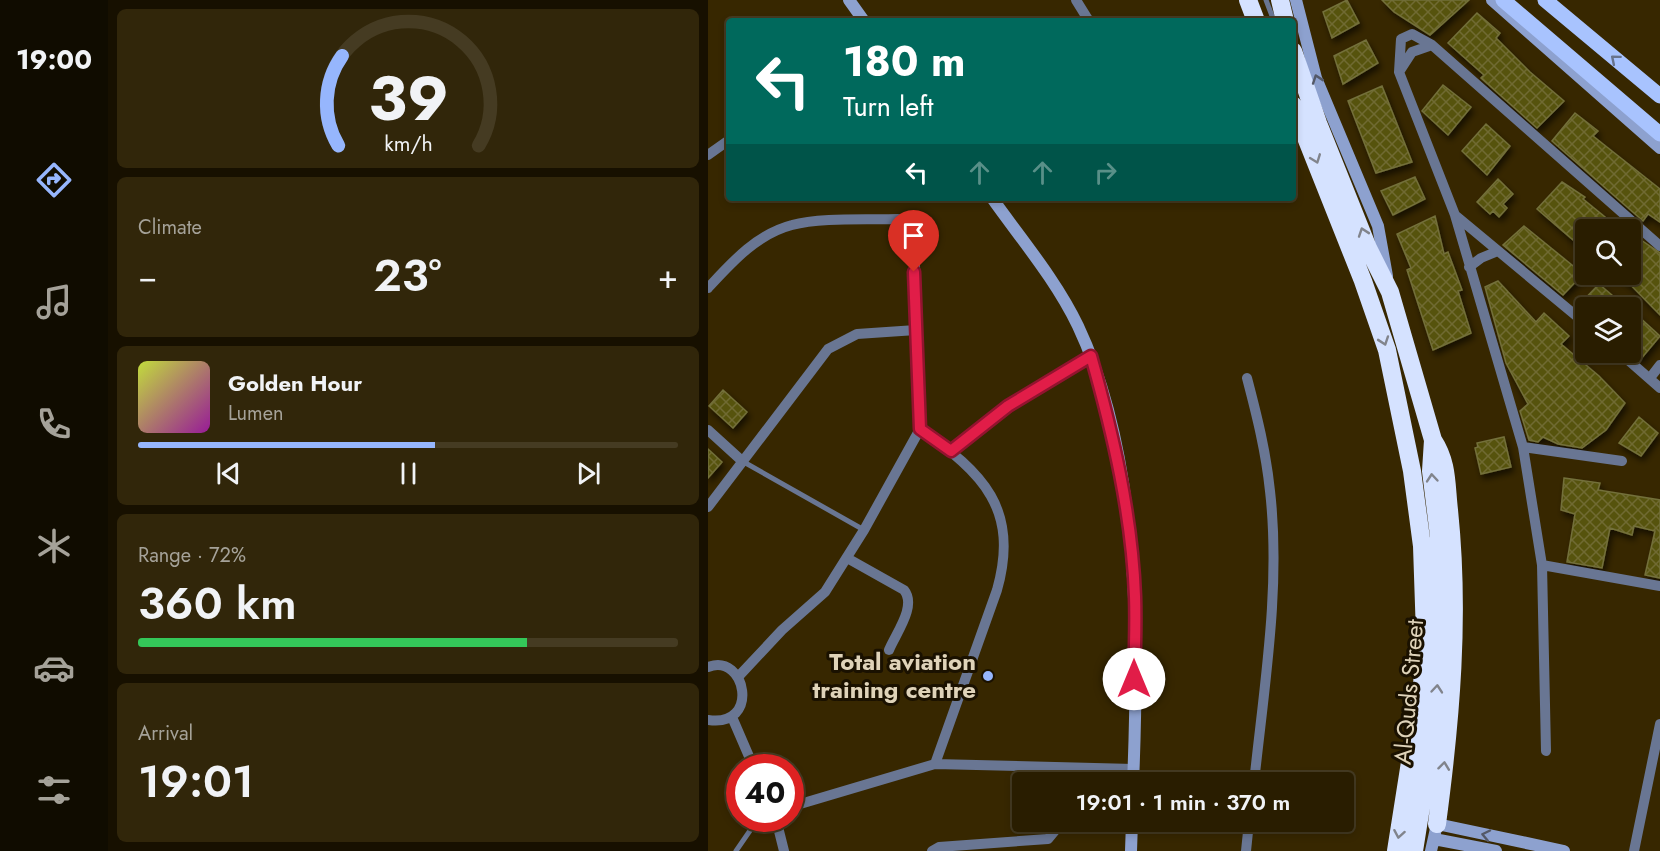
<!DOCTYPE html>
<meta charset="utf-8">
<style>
:root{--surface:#291d00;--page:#31260a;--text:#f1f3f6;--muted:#a5a299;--line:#453b22;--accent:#96b6fd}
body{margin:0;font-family:Jost,sans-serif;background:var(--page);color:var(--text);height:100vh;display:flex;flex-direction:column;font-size:22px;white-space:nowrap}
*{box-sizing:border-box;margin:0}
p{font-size:20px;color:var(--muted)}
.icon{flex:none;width:33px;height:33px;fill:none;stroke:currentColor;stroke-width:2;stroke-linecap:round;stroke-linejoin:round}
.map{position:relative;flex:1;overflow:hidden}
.sheet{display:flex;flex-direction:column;gap:9px;padding:9px;background:#171000;width:600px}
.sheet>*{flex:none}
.guide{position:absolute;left:18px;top:18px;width:570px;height:183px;border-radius:6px;box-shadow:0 3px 9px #0003,0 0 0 2px var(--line);background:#00695c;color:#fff;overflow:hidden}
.tools{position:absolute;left:867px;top:219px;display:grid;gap:12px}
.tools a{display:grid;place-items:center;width:66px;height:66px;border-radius:6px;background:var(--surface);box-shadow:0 3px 9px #0003,0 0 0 2px var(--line);font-size:30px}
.speed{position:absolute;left:18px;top:754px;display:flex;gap:12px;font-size:30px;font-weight:700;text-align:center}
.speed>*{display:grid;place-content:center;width:78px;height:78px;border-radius:50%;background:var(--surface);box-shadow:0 3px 9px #0003,0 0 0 2px var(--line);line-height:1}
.speed .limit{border:9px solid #d22;background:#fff;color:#111}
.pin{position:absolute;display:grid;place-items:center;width:51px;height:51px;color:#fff;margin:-62px -26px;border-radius:50% 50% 50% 0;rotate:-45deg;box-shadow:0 0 6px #0007}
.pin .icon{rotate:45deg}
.me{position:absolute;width:66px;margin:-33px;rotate:0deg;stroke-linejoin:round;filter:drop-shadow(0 0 4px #0008)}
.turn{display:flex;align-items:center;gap:21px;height:126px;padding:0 18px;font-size:27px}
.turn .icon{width:78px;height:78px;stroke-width:2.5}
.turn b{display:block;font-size:42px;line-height:51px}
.lanes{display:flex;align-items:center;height:57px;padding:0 18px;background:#0003;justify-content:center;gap:30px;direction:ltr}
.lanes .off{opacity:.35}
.big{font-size:45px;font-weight:600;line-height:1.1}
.sheet .widget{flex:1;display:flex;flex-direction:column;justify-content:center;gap:9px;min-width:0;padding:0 21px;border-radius:9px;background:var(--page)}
.sheet .dial{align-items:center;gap:0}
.dial svg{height:156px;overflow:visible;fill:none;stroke:var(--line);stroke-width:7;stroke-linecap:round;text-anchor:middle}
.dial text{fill:var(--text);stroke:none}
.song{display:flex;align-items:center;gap:18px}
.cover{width:72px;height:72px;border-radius:9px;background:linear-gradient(135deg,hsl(70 70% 55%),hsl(300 70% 35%))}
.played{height:6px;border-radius:3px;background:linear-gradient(90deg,var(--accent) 55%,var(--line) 55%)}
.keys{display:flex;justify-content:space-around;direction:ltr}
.heat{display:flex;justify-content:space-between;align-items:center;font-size:33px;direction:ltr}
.charge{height:9px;border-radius:4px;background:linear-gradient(90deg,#34c759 72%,var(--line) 0)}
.trip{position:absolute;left:304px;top:772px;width:342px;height:60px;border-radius:6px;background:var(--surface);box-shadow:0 3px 9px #0003,0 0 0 2px var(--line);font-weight:600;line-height:60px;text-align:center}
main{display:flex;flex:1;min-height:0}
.tabs{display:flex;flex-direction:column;width:108px;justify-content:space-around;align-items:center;background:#100c00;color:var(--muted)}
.tabs .icon{width:42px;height:42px}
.tabs .selected{color:var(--accent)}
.tabs b{font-size:27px;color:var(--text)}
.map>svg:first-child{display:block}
</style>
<main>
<nav class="tabs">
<b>19:00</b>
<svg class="icon selected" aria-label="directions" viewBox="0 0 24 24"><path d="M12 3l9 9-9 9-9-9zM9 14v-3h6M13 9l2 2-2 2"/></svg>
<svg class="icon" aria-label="music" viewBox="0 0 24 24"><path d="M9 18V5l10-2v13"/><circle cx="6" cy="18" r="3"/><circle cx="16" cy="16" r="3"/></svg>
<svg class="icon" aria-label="phone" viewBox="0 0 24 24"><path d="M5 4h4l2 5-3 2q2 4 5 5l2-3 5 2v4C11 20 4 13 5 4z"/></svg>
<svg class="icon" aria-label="climate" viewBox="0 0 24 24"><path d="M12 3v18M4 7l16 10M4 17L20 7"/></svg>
<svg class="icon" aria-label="car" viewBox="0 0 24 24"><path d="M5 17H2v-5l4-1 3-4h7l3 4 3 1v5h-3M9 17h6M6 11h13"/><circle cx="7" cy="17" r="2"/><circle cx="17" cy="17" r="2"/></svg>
<svg class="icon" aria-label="filters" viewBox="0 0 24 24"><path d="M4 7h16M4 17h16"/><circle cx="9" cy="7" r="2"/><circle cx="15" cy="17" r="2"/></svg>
</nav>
<section class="sheet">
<div class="widget dial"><svg viewBox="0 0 100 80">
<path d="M14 69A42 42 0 1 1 86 69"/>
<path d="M14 69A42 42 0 0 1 16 23" stroke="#96b6fd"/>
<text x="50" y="56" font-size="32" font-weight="700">39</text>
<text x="50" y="72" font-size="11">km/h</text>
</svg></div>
<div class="widget"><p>Climate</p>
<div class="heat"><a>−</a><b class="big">23°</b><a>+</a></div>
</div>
<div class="widget">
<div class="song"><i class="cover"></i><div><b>Golden Hour</b><p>Lumen</p></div></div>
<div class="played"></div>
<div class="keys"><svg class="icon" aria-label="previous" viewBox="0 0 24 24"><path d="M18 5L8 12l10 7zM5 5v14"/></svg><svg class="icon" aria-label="pause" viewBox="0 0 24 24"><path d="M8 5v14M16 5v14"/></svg><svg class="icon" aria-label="next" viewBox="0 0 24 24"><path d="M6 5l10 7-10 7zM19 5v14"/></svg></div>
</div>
<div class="widget"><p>Range · 72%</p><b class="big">360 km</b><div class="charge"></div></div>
<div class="widget"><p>Arrival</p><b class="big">19:01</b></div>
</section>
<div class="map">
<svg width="952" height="851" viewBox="0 0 952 851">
<defs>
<pattern id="building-cross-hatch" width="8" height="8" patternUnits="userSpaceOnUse" patternTransform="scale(1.5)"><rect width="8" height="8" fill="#575311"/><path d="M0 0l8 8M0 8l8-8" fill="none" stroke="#6f6b32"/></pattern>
<filter id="shadow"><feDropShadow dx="2.5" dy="4.5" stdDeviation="3" flood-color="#0009"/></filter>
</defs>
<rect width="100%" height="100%" fill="#372700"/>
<path fill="url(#building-cross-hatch)" stroke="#73703a" stroke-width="1.5" filter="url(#shadow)" d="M639,0l12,23 -27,15 -9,-26z
M674,0h87l-39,35 -36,-23z
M769,13l23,20 -4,5 34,34 34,29 -27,27 -56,-50 3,-3 -36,-32z
M658,40l12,23 -35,21 -9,-28z
M735,85l28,22 -23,28 -26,-24z
M674,86l30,76 -36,11 -28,-72z
M867,113l23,18 -5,5 67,53v33l-12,-8 -5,7 -91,-80z
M778,124l24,22 -23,29 -25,-24z
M707,177l10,22 -32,16 -12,-24z
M790,179l15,15 -10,10 4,4 -8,9 -6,-6 -3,3 -13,-12z
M854,182l23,15 -2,2 38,31h-35v21l-49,-42z
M727,216l9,38 4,-2 14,38 -4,1 13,42 -38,17 -26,-80 4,-2 -14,-34z
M816,226l59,48 -20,21 -60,-50z
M933,240l19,13v62l-40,-41h10v-23z
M790,281l38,41 8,-9 25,23 -8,8 38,32 26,27 -19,27 -24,18 -24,-4 -15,-7 -5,5 -9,-2 -9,-29 8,-7 -22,-41 -21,-76z
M891,284l28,24 -50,-1z
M930,316l22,20 -20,24 -10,-8v-28z
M15,390l24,22 -14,16 -24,-22z
M931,417l19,16 -17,23 -22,-13z
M796,437l7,30 -30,7 -6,-26 3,-1 -1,-4z
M0,449l14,13 -14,16z
M856,478l36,5 -2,7 62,10v78l-15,-3 10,-44 -21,-5 -2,9 -22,-7 -8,40 -35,-6 8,-48 -14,-4z"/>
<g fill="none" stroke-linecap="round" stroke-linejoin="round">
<path stroke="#697693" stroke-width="5" d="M558,0l8,21
M34,461l122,69
M28,851l22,-32"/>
<path stroke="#697693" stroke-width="10" d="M368,0l13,21
M691,72l13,-20 20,-7
M0,155l21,-15
M747,215l131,109
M761,267l12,-9 17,-7
M0,288c24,-26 49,-54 84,-63 28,-8 75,-5 106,-6l10,4 6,10 6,196 -56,101 -39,62 -43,38 -44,47
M911,352l41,36
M539,378c10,38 19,74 23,113 11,96 -6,196 -16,292
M942,378l10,-13
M212,429c63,44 100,80 77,161l-62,174
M0,430l33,30
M815,447l99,14
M243,451l57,-45 83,-50
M0,507l120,-158 29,-15 59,-4
M139,558l57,32c13,16 -8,43 -15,60
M834,565l118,21
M0,667c38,-15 53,61 0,53
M24,717l22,51
M838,751l-4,-186 -19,-118 -68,-232 -56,-143 2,-33 11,-5 20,11 228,201
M360,783l2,-14
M82,807l145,-43 199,5
M68,819l8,32
M224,851l7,-4 109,-8 14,-17
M538,851l3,-29
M926,851l26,-127"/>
<path stroke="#8da1cf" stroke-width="12" d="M141,0l15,21
M588,0l20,78 62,148 9,50
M784,0l168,148
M284,198c29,41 64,82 86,128 62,131 61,314 55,457
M726,839l62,12
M423,851l1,-29
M723,851l6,-27 127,27"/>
<path stroke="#a8c3fe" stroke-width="15" d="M795,0l157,134
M837,0l115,96"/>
<path stroke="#d5e2ff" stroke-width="18" d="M540,0l8,21
M572,0l5,21
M585,51l25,72 50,125 22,44 43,148 -2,31 8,65 1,111 -7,85 -19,119
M585,105l70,176 24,69 25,121 10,75 3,89 -3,51 -26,165
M725,440c15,23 13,44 16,70 11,106 2,209 -12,314"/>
</g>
<defs><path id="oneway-chevron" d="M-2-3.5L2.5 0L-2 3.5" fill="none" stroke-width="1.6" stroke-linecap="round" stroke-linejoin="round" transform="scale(1.5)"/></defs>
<use stroke="#68738c" href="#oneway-chevron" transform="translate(907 59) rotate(-140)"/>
<g stroke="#545968">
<use href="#oneway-chevron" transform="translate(609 79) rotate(-109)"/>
<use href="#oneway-chevron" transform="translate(778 835) rotate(-168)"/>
</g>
<g stroke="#81848c">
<use href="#oneway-chevron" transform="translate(608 159) rotate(69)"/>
<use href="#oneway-chevron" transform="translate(655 232) rotate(-109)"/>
<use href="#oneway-chevron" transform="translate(676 341) rotate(71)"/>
<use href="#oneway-chevron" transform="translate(724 478) rotate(-95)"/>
<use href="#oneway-chevron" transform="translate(729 689) rotate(-85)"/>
<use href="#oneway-chevron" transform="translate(736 766) rotate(-83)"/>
<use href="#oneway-chevron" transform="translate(691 834) rotate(100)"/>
</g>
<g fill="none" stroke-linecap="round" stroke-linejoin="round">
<g stroke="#92132f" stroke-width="15">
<path id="route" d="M206,272l6,157 31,22 57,-45 83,-50c22,78 41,159 44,240 1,28 0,56 -1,83"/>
</g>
<use href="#route" stroke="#e11d48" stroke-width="10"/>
</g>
<circle fill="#96b6fd" stroke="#1a1100" stroke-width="2" cx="280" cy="676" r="6"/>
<g text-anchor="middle" stroke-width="6" stroke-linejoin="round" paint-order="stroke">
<g font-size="24" font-weight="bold" fill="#dfd3b9" stroke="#1a1100" text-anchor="end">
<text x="268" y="670">Total aviation<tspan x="268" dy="28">training centre</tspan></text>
</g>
<g font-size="24" fill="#dfd3b9" stroke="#1a1100">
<text transform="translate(701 692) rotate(-85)" y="8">Al-Quds Street</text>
</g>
</g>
</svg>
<div class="tools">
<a><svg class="icon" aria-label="search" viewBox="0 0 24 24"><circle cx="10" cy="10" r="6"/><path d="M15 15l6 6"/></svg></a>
<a><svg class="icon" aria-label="layers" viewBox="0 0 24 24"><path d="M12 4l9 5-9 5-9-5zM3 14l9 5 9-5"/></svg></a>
</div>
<div class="speed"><div class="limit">40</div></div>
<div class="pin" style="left:206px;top:272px;background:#d93025"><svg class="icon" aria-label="arrive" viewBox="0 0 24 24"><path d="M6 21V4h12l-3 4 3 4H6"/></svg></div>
<svg class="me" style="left:426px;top:679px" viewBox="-20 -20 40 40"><circle r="19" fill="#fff"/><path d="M0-13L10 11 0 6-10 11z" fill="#e11d48"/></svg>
<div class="trip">19:01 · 1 min · 370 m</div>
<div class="guide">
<div class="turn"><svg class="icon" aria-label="left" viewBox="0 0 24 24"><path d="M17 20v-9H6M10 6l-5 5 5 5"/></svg><div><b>180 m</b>Turn left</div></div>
<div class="lanes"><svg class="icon" aria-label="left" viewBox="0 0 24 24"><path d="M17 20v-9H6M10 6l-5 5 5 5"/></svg><svg class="icon off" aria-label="ahead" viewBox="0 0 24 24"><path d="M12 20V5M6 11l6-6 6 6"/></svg><svg class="icon off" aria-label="ahead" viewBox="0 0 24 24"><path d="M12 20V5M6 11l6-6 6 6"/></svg><svg class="icon off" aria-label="right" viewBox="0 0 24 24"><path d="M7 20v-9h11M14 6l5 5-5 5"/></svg></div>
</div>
</div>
</main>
